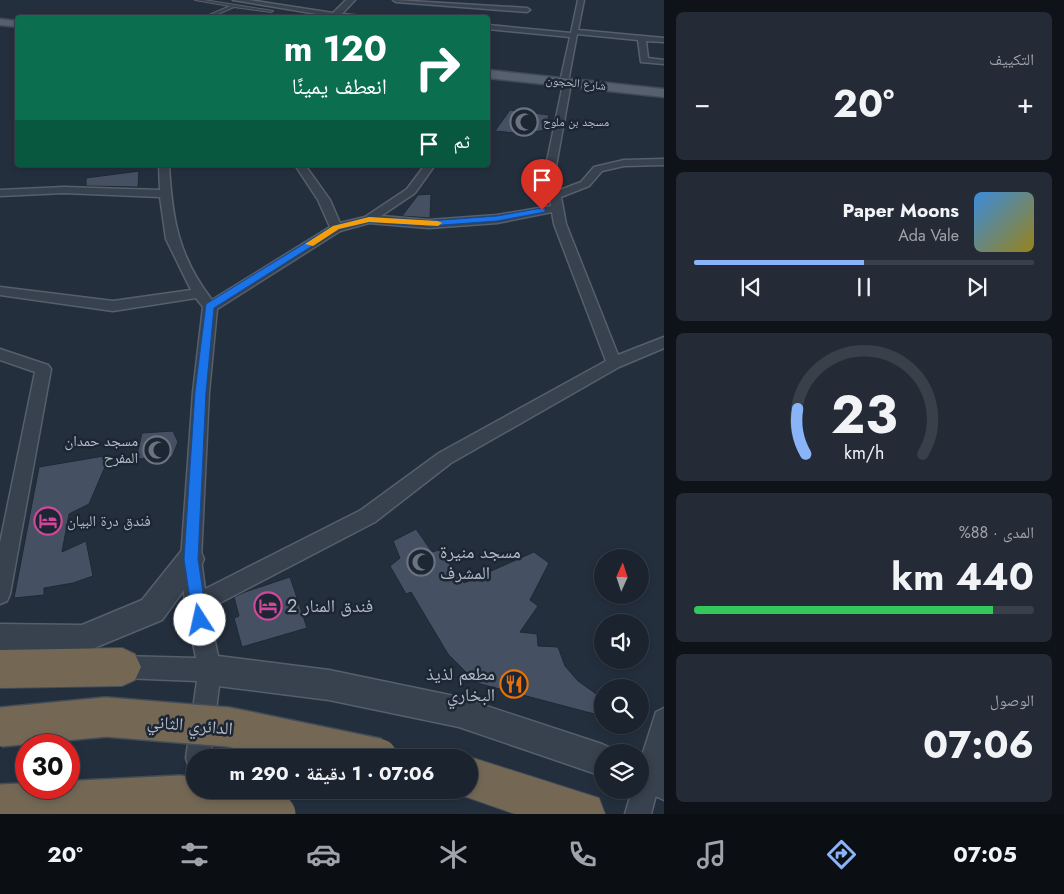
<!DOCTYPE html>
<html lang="ar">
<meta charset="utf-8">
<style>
:root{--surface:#1b232e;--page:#242b36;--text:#f1f3f6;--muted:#a0a4aa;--line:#39404a;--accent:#8ab4f8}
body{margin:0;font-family:Jost,"Noto Naskh Arabic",sans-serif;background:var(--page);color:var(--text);direction:rtl;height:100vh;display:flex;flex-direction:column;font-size:19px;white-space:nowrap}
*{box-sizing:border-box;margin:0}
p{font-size:16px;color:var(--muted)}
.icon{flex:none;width:28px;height:28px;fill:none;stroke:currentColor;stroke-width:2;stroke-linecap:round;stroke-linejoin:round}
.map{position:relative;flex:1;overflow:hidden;direction:ltr}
.details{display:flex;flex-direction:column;gap:12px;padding:12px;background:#0f1319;width:400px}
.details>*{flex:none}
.banner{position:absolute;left:15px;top:15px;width:475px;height:152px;border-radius:5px;box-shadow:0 2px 8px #0003,0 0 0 1px var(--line);direction:rtl;background:#0b6e4f;color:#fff;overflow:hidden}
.needle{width:32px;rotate:3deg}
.buttons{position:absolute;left:594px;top:549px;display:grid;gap:10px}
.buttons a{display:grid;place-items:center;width:55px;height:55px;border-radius:50%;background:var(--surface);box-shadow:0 2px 8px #0003,0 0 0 1px var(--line);font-size:25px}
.speed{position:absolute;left:15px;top:734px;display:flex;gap:10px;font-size:25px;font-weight:700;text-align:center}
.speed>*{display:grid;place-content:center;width:65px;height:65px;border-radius:50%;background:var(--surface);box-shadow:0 2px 8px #0003,0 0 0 1px var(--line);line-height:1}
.speed .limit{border:8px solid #d22;background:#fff;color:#111}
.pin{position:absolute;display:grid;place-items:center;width:42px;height:42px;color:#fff;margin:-51px -21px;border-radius:50% 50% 50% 0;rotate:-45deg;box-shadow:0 0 5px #0007}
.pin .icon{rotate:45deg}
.me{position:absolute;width:55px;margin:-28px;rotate:350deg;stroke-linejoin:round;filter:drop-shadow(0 0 4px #0008)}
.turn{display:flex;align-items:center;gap:18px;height:105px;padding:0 20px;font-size:22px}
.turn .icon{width:65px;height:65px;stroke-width:2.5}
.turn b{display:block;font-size:35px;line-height:42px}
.then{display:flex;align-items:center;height:48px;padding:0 20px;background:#0003;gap:10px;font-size:19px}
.big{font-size:38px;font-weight:700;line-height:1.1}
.details .tile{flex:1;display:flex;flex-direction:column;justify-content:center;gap:8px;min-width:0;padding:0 18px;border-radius:8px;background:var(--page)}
.details .dial{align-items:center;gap:0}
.dial svg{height:130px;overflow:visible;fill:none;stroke:var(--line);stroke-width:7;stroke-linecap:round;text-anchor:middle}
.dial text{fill:var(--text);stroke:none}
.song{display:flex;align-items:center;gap:15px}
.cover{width:60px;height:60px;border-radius:8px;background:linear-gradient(135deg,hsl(210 70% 55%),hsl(50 70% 35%))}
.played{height:5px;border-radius:2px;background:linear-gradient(90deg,var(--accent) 50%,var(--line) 50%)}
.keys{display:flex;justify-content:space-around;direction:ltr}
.heat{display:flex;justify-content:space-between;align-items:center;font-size:28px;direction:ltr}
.charge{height:8px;border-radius:4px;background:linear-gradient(90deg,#34c759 88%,var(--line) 0)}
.trip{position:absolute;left:186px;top:749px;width:292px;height:50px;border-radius:25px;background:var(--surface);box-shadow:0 2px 8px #0003,0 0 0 1px var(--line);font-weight:700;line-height:50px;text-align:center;direction:rtl}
.tabs{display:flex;height:80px;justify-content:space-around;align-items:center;background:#0b0e12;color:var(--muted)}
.tabs .icon{width:35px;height:35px}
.tabs .active{color:var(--accent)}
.tabs b{font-size:22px;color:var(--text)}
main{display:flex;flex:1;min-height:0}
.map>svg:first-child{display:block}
</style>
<main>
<section class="details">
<div class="tile"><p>التكييف</p>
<div class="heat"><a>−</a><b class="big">20°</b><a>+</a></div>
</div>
<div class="tile">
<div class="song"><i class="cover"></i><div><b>Paper Moons</b><p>Ada Vale</p></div></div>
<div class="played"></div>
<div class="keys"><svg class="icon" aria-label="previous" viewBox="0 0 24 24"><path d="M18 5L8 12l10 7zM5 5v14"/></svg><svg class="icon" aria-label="pause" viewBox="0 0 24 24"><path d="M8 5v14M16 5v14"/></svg><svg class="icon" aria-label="next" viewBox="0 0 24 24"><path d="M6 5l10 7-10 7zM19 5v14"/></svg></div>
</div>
<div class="tile dial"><svg viewBox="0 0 100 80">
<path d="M14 69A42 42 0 1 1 86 69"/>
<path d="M14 69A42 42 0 0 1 9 41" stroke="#8ab4f8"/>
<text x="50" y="56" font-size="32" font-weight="700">23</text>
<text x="50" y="72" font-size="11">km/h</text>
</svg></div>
<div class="tile"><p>المدى · 88%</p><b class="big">440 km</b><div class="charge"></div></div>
<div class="tile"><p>الوصول</p><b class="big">07:06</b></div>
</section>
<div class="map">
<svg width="664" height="814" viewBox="0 0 664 814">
<rect width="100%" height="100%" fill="#242f3e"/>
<path fill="#455162" stroke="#1f2835" d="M510,110l39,5 -5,15 -19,4 -30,-3z
M139,171l-1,16 -52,-1v-8z
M431,194l-1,24 -28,-2 16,-21z
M173,431l5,11 -6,15 -36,2 6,-26z
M110,455l-21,49 -20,10 -7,38 24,-11 7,35 -20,7 -29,5v7l-30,3 25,-131z
M416,529l16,23 7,-2 25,33 70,-31 15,11 -19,37 8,6 -18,26 17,2 1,12 20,1 7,19 13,15 24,17v18l-125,-33 -29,-29 -37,-62 -5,2 -16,-28 10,-8 -7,-17z
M290,577l17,51 -65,19 -8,-29 5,-2 -5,-19 11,-5z"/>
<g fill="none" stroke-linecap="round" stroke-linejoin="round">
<g stroke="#565f6c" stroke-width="2">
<path id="service" d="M195,0h9l69,11 -2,1 -37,-5 -25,11h-40l13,-3 25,1 23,-10z"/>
</g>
<g stroke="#565f6c" stroke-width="3">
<path id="minor" d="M233,0h16l84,13 48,5 -46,-1z
M393,0l134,8 3,2 -3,2 -131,-10z
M578,0h6l-6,30 86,8v4l-18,-1 2,17 16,2v4l-23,-2 -3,-22 -61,-6 -9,48 -4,3 -4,-3 10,-45 -82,-8v-4l83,8z
M566,86l4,3 -14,77 4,24 21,-8 13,-15 30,-7 40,-1v6l-40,1 -22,5 -13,15 -28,11 5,27 52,131 46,-18v11l-45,19 -168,96 -76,59 -167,87 13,61 -11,88h-15v11l-6,-2 -3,-9 11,-77 -75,-3 -8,-3 -3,-8 3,-8 8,-3 74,2 -11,-54 -4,-45 12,-167 10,-85 -7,-9 -83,13 -113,-16v-8l113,14 78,-11 -25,-51 -6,-42 -96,-4 -64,3v-6l64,-3 96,3 -1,-25h10c3,53 9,91 43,135l118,-73 -12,-27 -23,-35h10l25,35 10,23 25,-6 42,-28 18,-24h10l-20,28 -34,23 48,4 68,-5 54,-9 -5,-40 16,-77zM552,212l2,12 52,137 -167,92 -78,57 -156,79 -4,-30 8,-167 8,-83 123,-78 29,-8 60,5 68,-5z
M0,349l48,16 3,4 -41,225 -3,7 -7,3v-61l35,-171 -35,-12z
M664,708v57l-13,49h-26l7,-24h8v-28l16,-50z"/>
</g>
<g stroke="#565f6c" stroke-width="3">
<path id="tertiary" d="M346,0h9l-17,18h-10z
M191,547l9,3 4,9 -4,9 -38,52 -80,33 -82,-1v-28l82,1 60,-25 40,-50z
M210,655l119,15 130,27 143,47 11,5 2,3h-13v24l-143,-49 -130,-27 -119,-15 -10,-5 -5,-10 5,-10z
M640,756l24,10v34l-24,-11z"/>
</g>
<g stroke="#414a57" stroke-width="3">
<path id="primary" d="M0,19l18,2v6l-18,-2z
M488,70l176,19v8l-176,-19z"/>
</g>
<g stroke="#434c59" stroke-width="2">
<path id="motorway" d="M122,648l13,6 6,13 -6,13 -13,6 -122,2v-38z
M470,757l129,41 6,16h-90l-60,-21 -1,-3h16v-32h-2z"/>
</g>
<use href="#service" fill="#38414e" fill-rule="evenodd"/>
<use href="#minor" fill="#38414e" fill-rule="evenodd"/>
<use href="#tertiary" fill="#38414e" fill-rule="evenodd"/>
<use href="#primary" fill="#56606e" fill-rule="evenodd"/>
<use href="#motorway" fill="#746855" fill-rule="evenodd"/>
<g stroke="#434c59" stroke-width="42" stroke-linecap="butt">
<path id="motorway-bridge" d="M0,727l106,-10 122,10 150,31
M0,804l181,-9 95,19"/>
</g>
<use href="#motorway-bridge" stroke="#746855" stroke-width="39"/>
</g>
<path fill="#1a73e8" stroke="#114b97" d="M542,208l3,1v3l-48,9 -68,5 -60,-4 -30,7 -125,79 -8,84 -8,167 9,61 -2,6 -5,2 -6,-2 -10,-67 11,-167 11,-88 127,-78 36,-9 60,4 68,-5z"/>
<path fill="#f59e0b" d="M369,217l69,4 4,2 -4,3 -69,-4 -30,7 -26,17 -8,-2 28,-18z"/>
<defs>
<g id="mosque-ring" transform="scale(1.4375)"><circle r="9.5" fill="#1d2633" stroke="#6b7280" stroke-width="1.5"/><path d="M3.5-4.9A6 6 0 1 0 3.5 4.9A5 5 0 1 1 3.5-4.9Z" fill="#6b7280"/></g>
<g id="hotel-ring" transform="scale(1.4375)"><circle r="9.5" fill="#1d2633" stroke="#d1479c" stroke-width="1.5"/><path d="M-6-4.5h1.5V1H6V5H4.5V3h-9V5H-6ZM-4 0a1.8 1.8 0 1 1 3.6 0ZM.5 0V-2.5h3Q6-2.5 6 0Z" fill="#d1479c"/></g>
<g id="restaurant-ring" transform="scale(1.4375)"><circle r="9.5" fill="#1d2633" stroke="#e8710a" stroke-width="1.5"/><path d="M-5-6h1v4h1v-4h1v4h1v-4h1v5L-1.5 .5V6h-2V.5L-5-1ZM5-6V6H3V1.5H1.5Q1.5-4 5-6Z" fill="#e8710a"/></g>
</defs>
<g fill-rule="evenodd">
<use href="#mosque-ring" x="524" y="122"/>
<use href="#mosque-ring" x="157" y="450"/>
<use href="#hotel-ring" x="48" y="521"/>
<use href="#mosque-ring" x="421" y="562"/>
<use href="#hotel-ring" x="268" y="606"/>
<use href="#restaurant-ring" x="514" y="684"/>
</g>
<g text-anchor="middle" stroke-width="5" stroke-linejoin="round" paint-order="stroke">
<g font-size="12" fill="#b4bcc9" stroke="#1d2633">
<text transform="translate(576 83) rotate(6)" y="4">شارع الحجون</text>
</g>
<g font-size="12" fill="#b4bcc9" stroke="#1d2633" text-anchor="start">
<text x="543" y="126">مسجد بن ملوح</text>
</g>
<g font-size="15" fill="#b4bcc9" stroke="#1d2633" text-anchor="end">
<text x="138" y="446">مسجد حمدان<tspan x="138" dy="17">المفرح</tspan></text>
<text x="67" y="526" text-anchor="start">فندق درة البيان</text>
</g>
<g font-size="18" fill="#b4bcc9" stroke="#1d2633" text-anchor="start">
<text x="440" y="558">مسجد منيرة<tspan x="440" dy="21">المشرف</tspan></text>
<text x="287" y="612">فندق المنار 2</text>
<text x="495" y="680" text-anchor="end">مطعم لذيذ<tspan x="495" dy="21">البخاري</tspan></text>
</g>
<g font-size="18" fill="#b4bcc9" stroke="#1d2633">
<text transform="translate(190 725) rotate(5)" y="6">الدائري الثاني</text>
</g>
</g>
</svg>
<div class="buttons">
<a><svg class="needle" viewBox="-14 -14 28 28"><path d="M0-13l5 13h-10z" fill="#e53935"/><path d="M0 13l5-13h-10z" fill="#a0a4aa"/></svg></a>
<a><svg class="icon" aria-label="sound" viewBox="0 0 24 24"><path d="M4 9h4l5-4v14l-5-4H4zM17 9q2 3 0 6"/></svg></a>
<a><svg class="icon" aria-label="search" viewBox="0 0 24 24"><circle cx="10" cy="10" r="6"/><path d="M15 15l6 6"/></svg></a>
<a><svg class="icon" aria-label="layers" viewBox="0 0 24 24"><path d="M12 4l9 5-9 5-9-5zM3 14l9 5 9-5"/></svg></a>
</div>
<div class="speed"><div class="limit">30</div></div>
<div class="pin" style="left:542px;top:210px;background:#d93025"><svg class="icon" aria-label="arrive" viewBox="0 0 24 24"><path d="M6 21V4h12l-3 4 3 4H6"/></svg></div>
<svg class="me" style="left:200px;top:620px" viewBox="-20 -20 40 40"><circle r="19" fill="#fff"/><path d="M0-13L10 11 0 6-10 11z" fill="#1a73e8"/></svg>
<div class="trip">07:06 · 1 دقيقة · 290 m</div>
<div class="banner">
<div class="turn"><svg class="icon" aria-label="right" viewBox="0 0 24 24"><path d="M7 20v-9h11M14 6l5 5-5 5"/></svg><div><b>120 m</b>انعطف يمينًا</div></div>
<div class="then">ثم<svg class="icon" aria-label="arrive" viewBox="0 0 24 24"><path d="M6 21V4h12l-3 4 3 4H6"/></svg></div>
</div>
</div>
</main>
<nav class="tabs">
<b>07:05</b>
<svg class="icon active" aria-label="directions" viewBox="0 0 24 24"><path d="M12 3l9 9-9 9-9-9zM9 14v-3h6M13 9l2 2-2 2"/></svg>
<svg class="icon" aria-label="music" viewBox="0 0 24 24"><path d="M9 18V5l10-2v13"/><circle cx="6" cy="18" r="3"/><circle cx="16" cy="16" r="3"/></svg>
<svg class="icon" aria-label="phone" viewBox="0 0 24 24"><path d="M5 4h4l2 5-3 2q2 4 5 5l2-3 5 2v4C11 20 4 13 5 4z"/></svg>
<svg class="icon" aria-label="climate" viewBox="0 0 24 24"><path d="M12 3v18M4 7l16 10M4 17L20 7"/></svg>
<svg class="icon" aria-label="car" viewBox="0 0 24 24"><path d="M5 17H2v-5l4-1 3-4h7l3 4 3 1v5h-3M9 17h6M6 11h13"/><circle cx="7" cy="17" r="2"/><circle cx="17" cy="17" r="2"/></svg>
<svg class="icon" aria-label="filters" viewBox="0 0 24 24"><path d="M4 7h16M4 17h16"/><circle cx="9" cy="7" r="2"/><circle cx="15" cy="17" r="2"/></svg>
<b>20°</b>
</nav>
